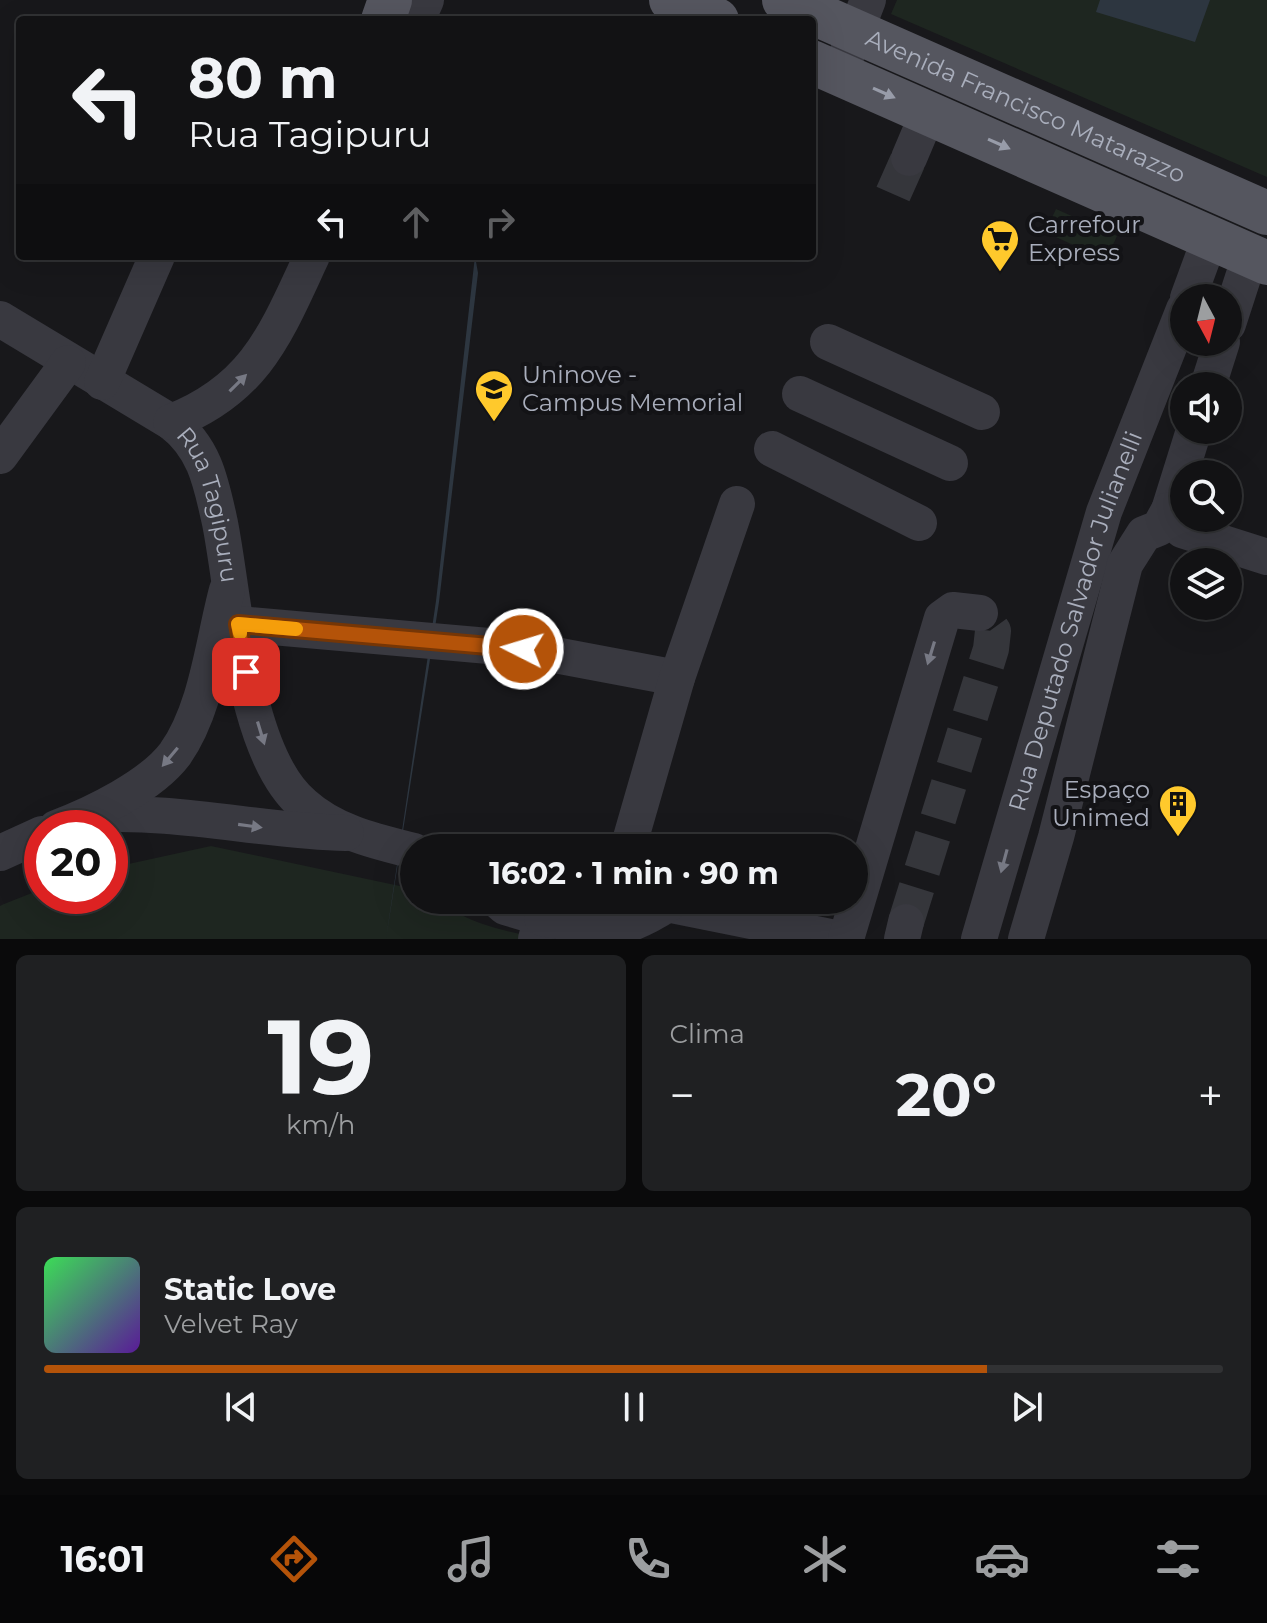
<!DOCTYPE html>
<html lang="pt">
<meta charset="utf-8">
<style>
:root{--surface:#121214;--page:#1f2022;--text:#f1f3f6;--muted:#9c9ea0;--line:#313234;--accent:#b45309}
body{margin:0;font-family:Montserrat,sans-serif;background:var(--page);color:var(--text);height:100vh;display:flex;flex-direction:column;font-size:30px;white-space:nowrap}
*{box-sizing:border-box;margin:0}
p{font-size:26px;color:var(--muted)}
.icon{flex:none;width:44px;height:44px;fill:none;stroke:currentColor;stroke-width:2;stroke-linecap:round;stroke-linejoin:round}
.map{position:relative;height:939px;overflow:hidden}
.drawer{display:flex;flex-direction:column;gap:16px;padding:16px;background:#0a0a0b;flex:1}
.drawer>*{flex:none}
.guide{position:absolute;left:16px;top:16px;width:800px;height:244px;border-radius:8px;box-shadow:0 8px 32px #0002,0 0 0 2px var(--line);background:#121214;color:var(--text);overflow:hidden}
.needle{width:52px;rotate:173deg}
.tools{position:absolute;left:1170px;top:284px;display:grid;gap:16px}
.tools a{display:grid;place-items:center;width:72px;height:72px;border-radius:50%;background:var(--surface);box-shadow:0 8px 32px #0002,0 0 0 2px var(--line);font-size:40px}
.speed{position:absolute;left:24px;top:810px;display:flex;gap:16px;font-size:40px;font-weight:700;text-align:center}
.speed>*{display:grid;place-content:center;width:104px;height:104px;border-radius:50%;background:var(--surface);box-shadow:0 8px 32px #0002,0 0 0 2px var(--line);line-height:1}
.speed .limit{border:12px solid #d22;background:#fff;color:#111}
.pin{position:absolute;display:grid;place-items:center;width:68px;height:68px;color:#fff;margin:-34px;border-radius:16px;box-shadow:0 4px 12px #0006}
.me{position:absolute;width:88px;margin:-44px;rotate:275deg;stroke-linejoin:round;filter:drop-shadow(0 0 6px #0008)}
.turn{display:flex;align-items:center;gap:28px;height:168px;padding:0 40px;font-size:36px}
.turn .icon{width:104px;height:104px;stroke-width:2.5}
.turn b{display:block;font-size:56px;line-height:68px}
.lanes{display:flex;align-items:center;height:76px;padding:0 40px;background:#0003;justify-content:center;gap:40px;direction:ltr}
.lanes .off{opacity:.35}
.big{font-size:60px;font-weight:700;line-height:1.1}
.drawer .card{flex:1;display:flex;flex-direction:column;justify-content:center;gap:12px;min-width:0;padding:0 28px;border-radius:12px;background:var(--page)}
.drawer .dial{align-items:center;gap:0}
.dial b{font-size:104px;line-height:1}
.song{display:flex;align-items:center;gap:24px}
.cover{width:96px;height:96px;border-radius:12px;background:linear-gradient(135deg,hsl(130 70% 55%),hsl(270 70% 35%))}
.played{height:8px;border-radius:4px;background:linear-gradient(90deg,var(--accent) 80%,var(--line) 80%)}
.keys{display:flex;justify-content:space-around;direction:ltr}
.heat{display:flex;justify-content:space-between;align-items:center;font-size:44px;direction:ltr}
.drawer .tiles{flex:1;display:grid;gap:16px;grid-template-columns:1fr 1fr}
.card:last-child{grid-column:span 2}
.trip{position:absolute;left:400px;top:834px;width:468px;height:80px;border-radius:40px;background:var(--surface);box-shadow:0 8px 32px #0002,0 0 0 2px var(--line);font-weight:700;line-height:80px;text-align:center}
.dock{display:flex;height:128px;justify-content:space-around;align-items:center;background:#070708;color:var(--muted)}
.dock .icon{width:56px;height:56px}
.dock .current{color:var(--accent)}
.dock b{font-size:36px;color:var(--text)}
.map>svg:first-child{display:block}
</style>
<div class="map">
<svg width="1267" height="939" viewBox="0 0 1267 939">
<rect width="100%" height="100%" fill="#18181b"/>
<path fill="#1e2620" d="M897,0h370v177l-376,-163z
M1056,209l61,27 -11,24 -61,-28z
M211,846l203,43v11h27c24,25 69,31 101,39h-542v-33l4,-2 38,-15v7h68v-28z"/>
<path fill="#2d3640" d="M1100,0h110l-15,42 -99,-30z
M475,256l3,17 -39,329 -53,337 50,-338z"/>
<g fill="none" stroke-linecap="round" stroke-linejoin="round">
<path stroke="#35363b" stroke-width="36" stroke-dasharray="36 18" stroke-linecap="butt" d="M893,194l16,-36
M906,922l85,-273 2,-18 -13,-18"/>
<g stroke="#393940" stroke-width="36">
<path d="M417,20l9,-20"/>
<path d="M847,54l21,-54"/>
<path d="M909,158l19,-45"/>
<path d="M1188,298l22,-60"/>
<path id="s1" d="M0,319l171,103c34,26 40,60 49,101 15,76 23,230 83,281 31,28 71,37 111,47"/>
<path d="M1228,324l22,-68"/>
<path d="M828,342l154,70"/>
<path d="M102,382l55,-126"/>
<path d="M1208,386l14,-44"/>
<path d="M800,394l150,69"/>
<path d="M171,422c85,-33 105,-89 141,-166"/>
<path d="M772,449l147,74"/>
<path d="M0,456l68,-93"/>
<path d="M1169,510l25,-80"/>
<path d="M238,624l285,25 154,29"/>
<path d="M90,815c86,-6 170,16 256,18"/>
<path d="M56,828c37,-14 95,-42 119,-74 32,-45 38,-112 52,-164"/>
<path d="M628,848l49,-170 60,-174"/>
<path d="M0,853l42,-19"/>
<path d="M497,900l8,7 37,11 -6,21"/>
<path d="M647,900l193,39"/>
<path d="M542,918c59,11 72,21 126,-14"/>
<path d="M846,939l96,-321 11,-8 27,3"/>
<path d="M902,939l4,-17"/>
<path id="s2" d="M979,939l125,-427 80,-203"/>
<path d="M1026,939l30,-102 69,-273 19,-30 15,-6 10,-18 13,20 85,27"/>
</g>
<g stroke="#55565f" stroke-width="44">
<path d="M671,0l46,20"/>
<path id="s3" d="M784,0l483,213"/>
<path d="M383,20l7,-20"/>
<path d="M812,62l455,201"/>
</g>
</g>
<defs><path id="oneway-solid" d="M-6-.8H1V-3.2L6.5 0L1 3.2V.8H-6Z" transform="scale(2)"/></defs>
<g fill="#989ca9">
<use href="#oneway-solid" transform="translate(884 93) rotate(24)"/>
<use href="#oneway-solid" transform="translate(999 144) rotate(24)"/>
</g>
<g fill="#777984">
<use href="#oneway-solid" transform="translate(238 383) rotate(-45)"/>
<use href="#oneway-solid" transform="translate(931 653) rotate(107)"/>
<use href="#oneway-solid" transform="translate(261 733) rotate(73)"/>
<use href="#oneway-solid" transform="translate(170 757) rotate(130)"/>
<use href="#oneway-solid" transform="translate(250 826) rotate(8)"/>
<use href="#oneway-solid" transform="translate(1004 861) rotate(105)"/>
</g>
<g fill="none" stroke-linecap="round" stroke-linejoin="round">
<g stroke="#753606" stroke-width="20">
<path id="route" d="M246,672l-8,-48 285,25"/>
</g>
<use href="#route" stroke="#b45309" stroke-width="14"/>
<path stroke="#f59e0b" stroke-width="14" d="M240,633l-2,-9 58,5"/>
</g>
<defs>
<g id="supermarket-pin" transform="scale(2)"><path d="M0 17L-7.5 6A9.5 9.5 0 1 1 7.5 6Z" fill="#ffc92c" stroke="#131316"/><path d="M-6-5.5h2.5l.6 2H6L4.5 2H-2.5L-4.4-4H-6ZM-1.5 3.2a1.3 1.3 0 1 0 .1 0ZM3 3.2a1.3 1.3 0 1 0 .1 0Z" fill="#111"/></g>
<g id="university-pin" transform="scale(2)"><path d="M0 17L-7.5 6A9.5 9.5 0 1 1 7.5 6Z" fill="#ffc92c" stroke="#131316"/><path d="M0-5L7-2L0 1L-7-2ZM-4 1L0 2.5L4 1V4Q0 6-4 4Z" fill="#111"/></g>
<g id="building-pin" transform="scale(2)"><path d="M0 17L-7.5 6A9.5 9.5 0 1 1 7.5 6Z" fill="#ffc92c" stroke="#131316"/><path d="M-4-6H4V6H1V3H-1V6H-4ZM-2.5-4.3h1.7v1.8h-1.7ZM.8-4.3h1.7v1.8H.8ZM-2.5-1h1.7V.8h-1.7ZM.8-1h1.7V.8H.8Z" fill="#111"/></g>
</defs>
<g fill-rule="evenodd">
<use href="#supermarket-pin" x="1000" y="239"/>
<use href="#university-pin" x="494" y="389"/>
<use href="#building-pin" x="1178" y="804"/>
</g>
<g text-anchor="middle" stroke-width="8" stroke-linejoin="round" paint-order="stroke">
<g font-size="24" fill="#a9aebc" stroke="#131316">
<text dy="8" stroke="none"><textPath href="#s3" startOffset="264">Avenida Francisco Matarazzo</textPath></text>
<text dy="8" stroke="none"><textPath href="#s1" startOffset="294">Rua Tagipuru</textPath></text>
<text dy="8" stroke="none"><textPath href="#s2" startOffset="332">Rua Deputado Salvador Julianelli</textPath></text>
</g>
<g font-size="24" fill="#a9aebc" stroke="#131316" text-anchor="start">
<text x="1028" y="233">Carrefour<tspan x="1028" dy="28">Express</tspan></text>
<text x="522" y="383">Uninove -<tspan x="522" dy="28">Campus Memorial</tspan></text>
<text x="1150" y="798" text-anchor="end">Espaço<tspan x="1150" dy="28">Unimed</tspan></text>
</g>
</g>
</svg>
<div class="tools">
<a><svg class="needle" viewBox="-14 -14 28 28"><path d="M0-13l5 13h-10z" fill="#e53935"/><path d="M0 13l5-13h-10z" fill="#9c9ea0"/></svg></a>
<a><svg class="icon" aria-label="sound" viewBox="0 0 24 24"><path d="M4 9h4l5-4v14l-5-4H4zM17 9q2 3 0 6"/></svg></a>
<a><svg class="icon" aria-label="search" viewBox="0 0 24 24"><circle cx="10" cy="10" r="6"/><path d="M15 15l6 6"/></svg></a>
<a><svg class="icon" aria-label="layers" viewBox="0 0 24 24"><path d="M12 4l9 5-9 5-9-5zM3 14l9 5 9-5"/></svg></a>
</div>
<div class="speed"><div class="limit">20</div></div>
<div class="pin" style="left:246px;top:672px;background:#d93025"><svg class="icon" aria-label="arrive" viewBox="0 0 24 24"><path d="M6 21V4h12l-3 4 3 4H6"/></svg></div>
<svg class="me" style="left:523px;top:649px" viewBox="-20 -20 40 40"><circle r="17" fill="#b45309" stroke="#fff" stroke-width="3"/><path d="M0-11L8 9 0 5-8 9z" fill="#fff"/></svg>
<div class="trip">16:02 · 1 min · 90 m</div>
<div class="guide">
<div class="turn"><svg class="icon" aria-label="left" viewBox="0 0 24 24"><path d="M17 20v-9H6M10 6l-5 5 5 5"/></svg><div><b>80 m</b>Rua Tagipuru</div></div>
<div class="lanes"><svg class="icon" aria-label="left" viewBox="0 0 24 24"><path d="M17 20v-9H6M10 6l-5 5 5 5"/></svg><svg class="icon off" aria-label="ahead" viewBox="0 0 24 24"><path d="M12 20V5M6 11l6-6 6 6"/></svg><svg class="icon off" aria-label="right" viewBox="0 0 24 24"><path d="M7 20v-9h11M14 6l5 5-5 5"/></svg></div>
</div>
</div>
<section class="drawer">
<div class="tiles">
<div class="card dial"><b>19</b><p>km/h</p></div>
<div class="card"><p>Clima</p>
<div class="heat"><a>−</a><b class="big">20°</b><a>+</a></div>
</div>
<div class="card">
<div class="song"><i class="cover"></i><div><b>Static Love</b><p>Velvet Ray</p></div></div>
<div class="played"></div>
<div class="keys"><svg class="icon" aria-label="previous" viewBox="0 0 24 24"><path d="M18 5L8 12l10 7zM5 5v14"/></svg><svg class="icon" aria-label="pause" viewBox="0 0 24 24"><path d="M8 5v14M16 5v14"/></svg><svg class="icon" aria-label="next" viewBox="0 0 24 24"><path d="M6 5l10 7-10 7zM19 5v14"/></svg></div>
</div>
</div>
</section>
<nav class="dock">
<b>16:01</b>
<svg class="icon current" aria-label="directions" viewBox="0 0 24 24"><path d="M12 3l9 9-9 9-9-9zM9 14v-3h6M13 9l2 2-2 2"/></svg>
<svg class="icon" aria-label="music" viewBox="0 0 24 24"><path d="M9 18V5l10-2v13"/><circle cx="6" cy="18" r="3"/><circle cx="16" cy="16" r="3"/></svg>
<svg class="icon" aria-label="phone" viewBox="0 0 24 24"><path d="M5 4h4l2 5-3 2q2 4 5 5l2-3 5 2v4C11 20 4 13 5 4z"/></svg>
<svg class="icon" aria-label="climate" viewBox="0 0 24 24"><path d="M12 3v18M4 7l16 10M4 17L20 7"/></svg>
<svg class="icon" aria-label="car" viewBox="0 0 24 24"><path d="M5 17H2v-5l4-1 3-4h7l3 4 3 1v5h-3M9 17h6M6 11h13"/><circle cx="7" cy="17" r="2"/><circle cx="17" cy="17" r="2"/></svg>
<svg class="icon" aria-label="filters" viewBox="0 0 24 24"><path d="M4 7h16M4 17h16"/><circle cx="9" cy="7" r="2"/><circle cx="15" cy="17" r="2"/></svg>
</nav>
